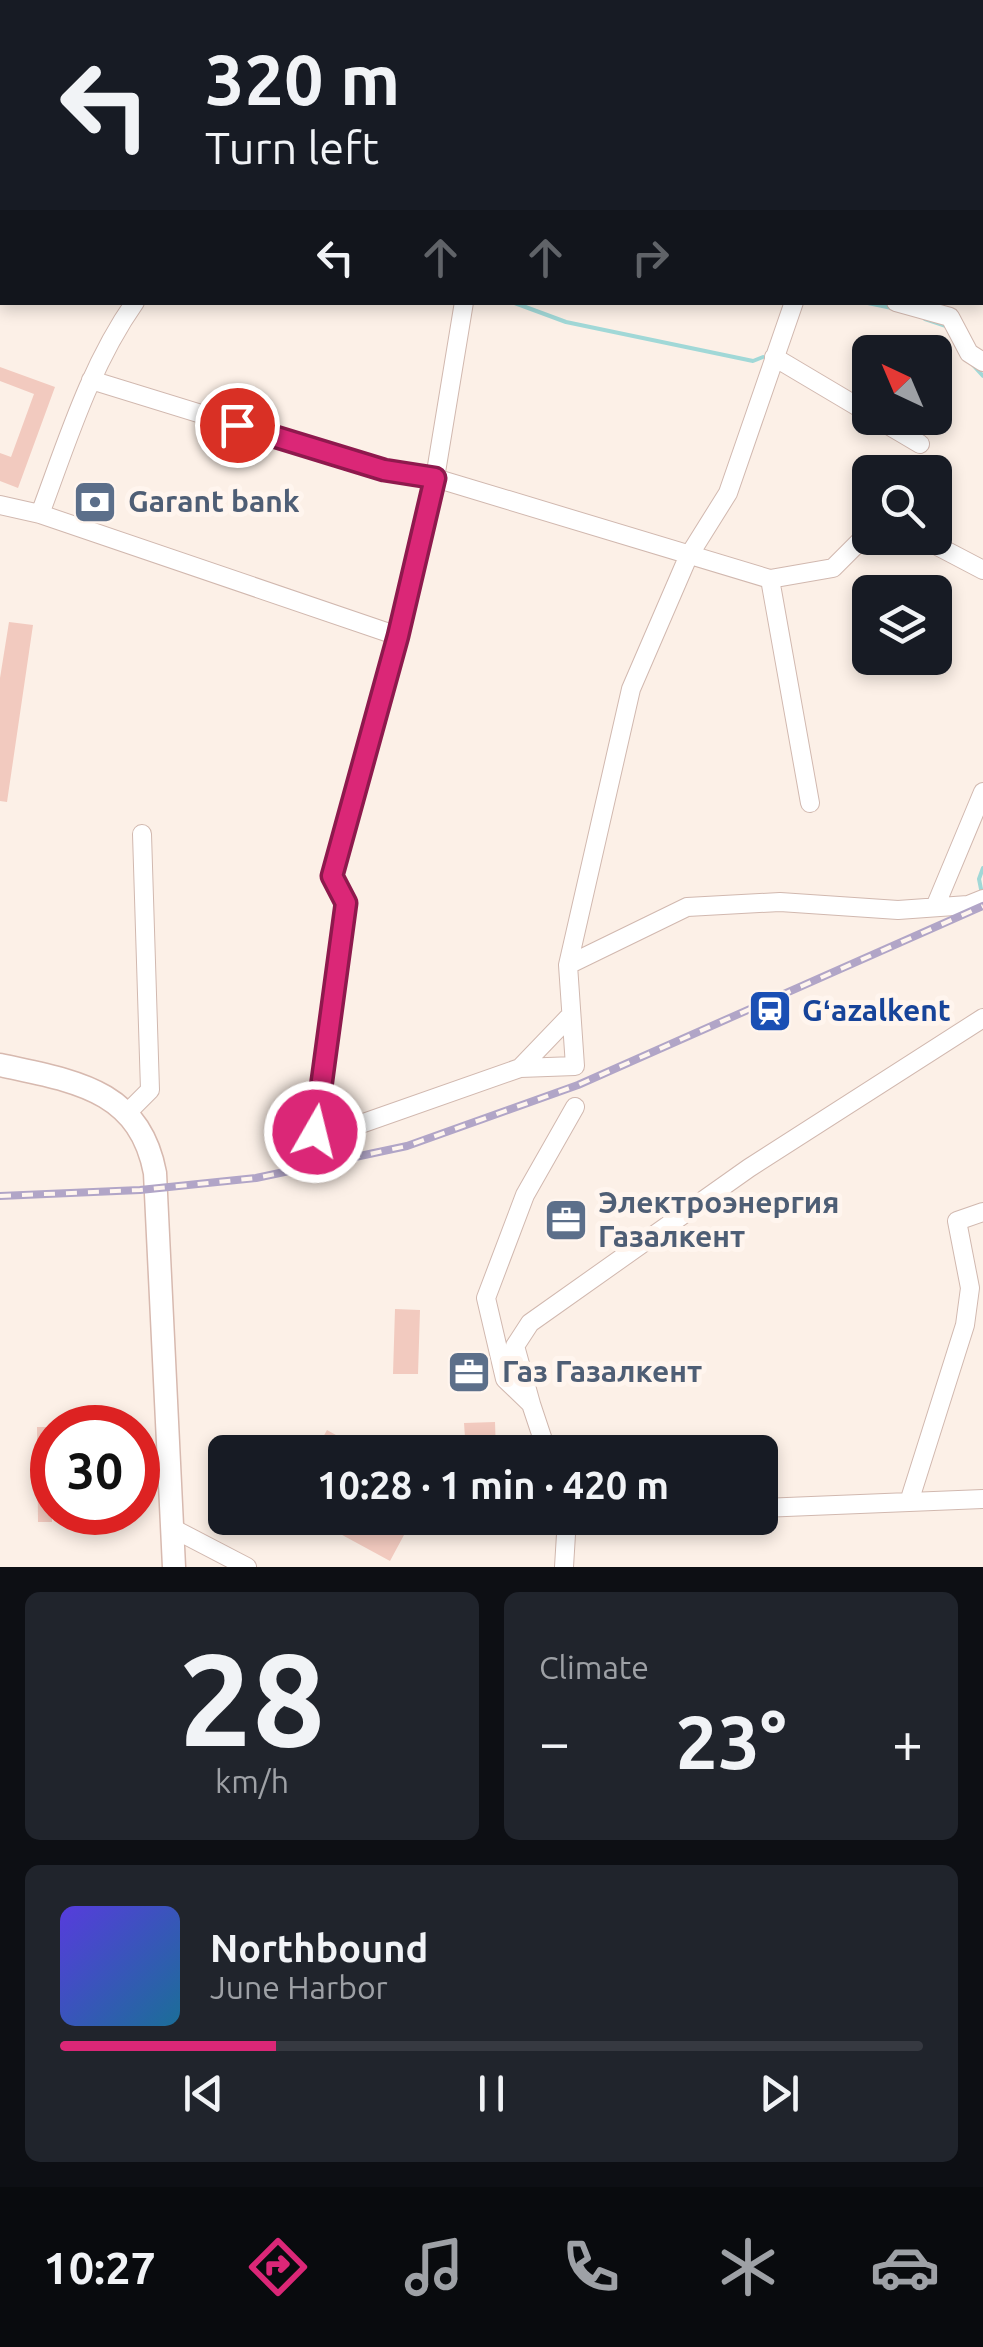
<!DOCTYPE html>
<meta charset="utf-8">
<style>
:root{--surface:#171b24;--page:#20242c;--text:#f1f3f6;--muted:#9ea1a6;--line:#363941;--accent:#db2777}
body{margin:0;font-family:Ubuntu,sans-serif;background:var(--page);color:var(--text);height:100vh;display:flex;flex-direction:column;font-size:38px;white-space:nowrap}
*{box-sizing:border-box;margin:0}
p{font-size:32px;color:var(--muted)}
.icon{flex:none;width:55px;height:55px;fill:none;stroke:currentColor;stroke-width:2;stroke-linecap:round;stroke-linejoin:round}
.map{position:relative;height:1567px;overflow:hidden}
.drawer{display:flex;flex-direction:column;gap:25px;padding:25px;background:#0d0f14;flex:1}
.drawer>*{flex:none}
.top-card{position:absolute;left:0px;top:0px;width:985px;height:305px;box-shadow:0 5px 15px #0003;background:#171b24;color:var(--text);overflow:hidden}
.needle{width:65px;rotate:316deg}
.buttons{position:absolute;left:852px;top:335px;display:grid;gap:20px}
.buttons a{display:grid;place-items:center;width:100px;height:100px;border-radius:15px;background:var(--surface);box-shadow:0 5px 15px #0003;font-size:50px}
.speed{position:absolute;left:30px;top:1405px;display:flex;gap:20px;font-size:50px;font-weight:700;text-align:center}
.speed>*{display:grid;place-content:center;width:130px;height:130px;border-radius:50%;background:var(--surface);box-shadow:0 5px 15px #0003;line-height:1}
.speed .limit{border:15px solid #d22;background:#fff;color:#111}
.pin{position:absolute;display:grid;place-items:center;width:85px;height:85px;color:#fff;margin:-42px;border:5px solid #fff;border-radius:50%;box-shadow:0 2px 10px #0007}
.me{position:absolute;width:110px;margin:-55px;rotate:8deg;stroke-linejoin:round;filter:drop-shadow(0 0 8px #0008)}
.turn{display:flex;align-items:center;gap:35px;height:210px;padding:0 40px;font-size:45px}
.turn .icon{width:130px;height:130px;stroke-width:2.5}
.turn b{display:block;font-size:70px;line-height:85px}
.lanes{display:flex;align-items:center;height:95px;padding:0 40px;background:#0003;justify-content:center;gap:50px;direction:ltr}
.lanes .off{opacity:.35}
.big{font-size:75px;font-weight:700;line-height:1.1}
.drawer .card{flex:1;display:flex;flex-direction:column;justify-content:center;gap:15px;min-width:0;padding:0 35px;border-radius:15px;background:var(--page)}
.drawer .dial{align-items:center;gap:0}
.dial b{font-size:130px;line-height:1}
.song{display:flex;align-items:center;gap:30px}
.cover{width:120px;height:120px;border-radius:15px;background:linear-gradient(135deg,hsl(250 70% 55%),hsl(200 70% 35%))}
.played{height:10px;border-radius:5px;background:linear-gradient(90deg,var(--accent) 25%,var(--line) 25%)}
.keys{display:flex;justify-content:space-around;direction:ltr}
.heat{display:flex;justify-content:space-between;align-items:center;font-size:55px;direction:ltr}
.drawer .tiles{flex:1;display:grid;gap:25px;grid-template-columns:1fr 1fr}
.card:last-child{grid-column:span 2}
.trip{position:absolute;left:208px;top:1435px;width:570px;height:100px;border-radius:15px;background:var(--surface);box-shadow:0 5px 15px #0003;font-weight:700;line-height:100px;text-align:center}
.tabs{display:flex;height:160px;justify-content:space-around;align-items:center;background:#090b0e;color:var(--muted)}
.tabs .icon{width:70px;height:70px}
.tabs .on{color:var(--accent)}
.tabs b{font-size:45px;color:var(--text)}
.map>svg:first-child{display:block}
</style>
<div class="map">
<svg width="983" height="1567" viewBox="0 0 983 1567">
<rect width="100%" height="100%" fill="#fcf0e7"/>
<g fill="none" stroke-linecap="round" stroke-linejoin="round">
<path stroke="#a1d8d7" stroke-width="4" d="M512,302l54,20 187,39 10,-4
M863,302l29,6
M925,319l24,8
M973,365l10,11
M982,894l-3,-15 4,-11"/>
</g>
<path fill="#f2cabf" d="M0,367l55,20 -37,101 -18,-7v-28l11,4 23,-63 -34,-13z
M9,622l24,3 -26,177 -7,-1v-123z
M395,1309l25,1 -2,64h-25z
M495,1422l1,30h-30l-2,-29z
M37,1427h15v95h-14z
M327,1430l25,14 -4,8h-33z
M311,1518h91l9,4 -21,39z"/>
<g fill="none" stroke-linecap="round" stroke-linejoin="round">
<g stroke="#d1b8af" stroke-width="20">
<path id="street" d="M308,2l1,-2
M520,2l1,-2
M743,2l2,-2
M929,2l1,-2
M464,302l-29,176 -37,158 -66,240 14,27 -31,228 40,-5 165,-58 55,-2 -7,-101 63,-276 57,-132 40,-64 66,-191
M896,302l54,15 19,36 14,9
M774,357l96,57
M91,380l292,90 52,8 335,101 63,-11 37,-37
M876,418l44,26
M0,505l40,9 358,122
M40,514c27,-72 50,-148 95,-212
M922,538l61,32
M770,579l40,224
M935,907l48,-115
M568,965l119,-58 93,-5 118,8 70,-5 15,-6
M520,1068l48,-50
M127,1113l23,-23 -8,-256
M531,1404l-16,-58 15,-23 219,-155 234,-150
M547,1452l-16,-48 -26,-25 -19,-81 39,-103 50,-88
M909,1502l56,-177 5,-37 -13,-67 26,-9
M760,1508l223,-9
M172,1528l75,39
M564,1567l3,-49"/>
</g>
<g stroke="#d7b9af" stroke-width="25">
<path id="secondary" d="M0,1065c72,16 139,23 155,108l19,394"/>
</g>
<g stroke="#d9cfcd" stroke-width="30">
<path id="primary" d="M127,2l4,-2
M0,82l2,-1"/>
</g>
<use href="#street" stroke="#fff" stroke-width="18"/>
<use href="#secondary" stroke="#fff" stroke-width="22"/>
<use href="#primary" stroke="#fbc8a0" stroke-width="28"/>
<g stroke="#b1a5c7" stroke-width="8">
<path id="rail" d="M0,1196l140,-6 116,-12 151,-32 171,-61 405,-179"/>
</g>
<use href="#rail" stroke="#fff5ee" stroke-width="4" stroke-dasharray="11" stroke-linecap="butt"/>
</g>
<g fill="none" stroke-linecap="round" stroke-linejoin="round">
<g stroke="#8e194d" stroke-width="25">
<path id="route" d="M237,425l147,45 51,8 -37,158 -66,240 14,27 -31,229"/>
</g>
<use href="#route" stroke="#db2777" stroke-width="18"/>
</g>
<defs>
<g id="bank-square" transform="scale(2.25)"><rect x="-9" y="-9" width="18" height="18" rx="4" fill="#5c6f8a" stroke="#fff5ee"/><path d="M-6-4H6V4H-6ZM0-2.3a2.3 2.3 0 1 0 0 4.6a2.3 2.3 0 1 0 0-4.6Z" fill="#fff"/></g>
<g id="station-square" transform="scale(2.25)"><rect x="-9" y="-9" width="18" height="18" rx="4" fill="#1a4fb4" stroke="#fff5ee"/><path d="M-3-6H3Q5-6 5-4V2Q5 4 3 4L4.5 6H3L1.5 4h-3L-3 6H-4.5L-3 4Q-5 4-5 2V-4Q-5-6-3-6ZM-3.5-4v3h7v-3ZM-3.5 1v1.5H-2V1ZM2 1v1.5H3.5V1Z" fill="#fff"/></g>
<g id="office-square" transform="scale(2.25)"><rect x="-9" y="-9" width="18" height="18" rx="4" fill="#5c6f8a" stroke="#fff5ee"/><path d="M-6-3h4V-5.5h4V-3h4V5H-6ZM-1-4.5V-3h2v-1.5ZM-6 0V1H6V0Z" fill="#fff"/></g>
</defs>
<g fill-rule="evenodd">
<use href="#bank-square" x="95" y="502"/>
<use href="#station-square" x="770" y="1011"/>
<use href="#office-square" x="566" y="1220"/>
<use href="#office-square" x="469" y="1372"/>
</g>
<g text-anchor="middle" stroke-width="10" stroke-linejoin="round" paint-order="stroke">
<g font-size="30" font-weight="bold" fill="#4e5e75" stroke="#fff5ee" text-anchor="start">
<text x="128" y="512">Garant bank</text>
<text x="598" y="1213">Электроэнергия<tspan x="598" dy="34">Газалкент</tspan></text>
<text x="502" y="1382">Газ Газалкент</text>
</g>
<g font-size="30" font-weight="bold" fill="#164399" stroke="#fff5ee" text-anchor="start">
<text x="802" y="1021">Gʻazalkent</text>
</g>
</g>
</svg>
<div class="buttons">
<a><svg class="needle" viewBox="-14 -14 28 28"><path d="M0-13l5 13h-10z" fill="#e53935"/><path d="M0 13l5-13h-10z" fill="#9ea1a6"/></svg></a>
<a><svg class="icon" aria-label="search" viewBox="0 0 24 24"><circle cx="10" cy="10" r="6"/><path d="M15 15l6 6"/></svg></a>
<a><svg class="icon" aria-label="layers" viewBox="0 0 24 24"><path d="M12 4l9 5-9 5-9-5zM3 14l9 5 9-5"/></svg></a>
</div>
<div class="speed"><div class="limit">30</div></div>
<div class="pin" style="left:237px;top:425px;background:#d93025"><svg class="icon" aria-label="arrive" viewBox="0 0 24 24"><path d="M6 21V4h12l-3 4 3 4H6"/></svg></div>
<svg class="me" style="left:315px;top:1132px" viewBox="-20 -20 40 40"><circle r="17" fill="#db2777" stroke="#fff" stroke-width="3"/><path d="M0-11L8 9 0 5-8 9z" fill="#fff"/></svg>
<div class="trip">10:28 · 1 min · 420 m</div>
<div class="top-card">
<div class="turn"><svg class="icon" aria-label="left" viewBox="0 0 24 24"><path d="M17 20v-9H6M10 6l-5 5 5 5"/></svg><div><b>320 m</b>Turn left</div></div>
<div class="lanes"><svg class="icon" aria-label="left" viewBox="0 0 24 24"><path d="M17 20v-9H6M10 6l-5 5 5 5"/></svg><svg class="icon off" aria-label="ahead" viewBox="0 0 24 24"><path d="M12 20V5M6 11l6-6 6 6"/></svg><svg class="icon off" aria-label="ahead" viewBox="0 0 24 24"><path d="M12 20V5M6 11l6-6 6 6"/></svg><svg class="icon off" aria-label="right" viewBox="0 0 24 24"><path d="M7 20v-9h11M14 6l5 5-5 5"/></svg></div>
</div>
</div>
<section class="drawer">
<div class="tiles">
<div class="card dial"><b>28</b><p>km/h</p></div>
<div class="card"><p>Climate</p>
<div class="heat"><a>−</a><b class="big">23°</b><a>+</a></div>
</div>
<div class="card">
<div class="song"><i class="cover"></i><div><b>Northbound</b><p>June Harbor</p></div></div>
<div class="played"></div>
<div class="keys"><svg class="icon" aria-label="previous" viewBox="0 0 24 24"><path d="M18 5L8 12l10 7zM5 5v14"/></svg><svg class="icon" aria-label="pause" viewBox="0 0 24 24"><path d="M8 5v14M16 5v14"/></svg><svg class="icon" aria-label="next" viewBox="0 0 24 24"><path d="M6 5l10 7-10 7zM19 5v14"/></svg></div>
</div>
</div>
</section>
<nav class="tabs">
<b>10:27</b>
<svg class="icon on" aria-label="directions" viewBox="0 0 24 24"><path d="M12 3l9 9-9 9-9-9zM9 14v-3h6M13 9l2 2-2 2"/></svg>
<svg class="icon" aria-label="music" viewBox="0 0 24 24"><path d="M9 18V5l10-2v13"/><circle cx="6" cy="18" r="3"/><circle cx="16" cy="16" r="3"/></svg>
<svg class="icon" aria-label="phone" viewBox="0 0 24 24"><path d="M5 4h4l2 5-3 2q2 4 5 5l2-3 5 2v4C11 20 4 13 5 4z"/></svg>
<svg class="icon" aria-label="climate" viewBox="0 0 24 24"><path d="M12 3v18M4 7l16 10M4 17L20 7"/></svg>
<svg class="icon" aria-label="car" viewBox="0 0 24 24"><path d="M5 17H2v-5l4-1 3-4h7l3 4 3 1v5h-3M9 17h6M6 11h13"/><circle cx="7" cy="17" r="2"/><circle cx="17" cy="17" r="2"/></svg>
</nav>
